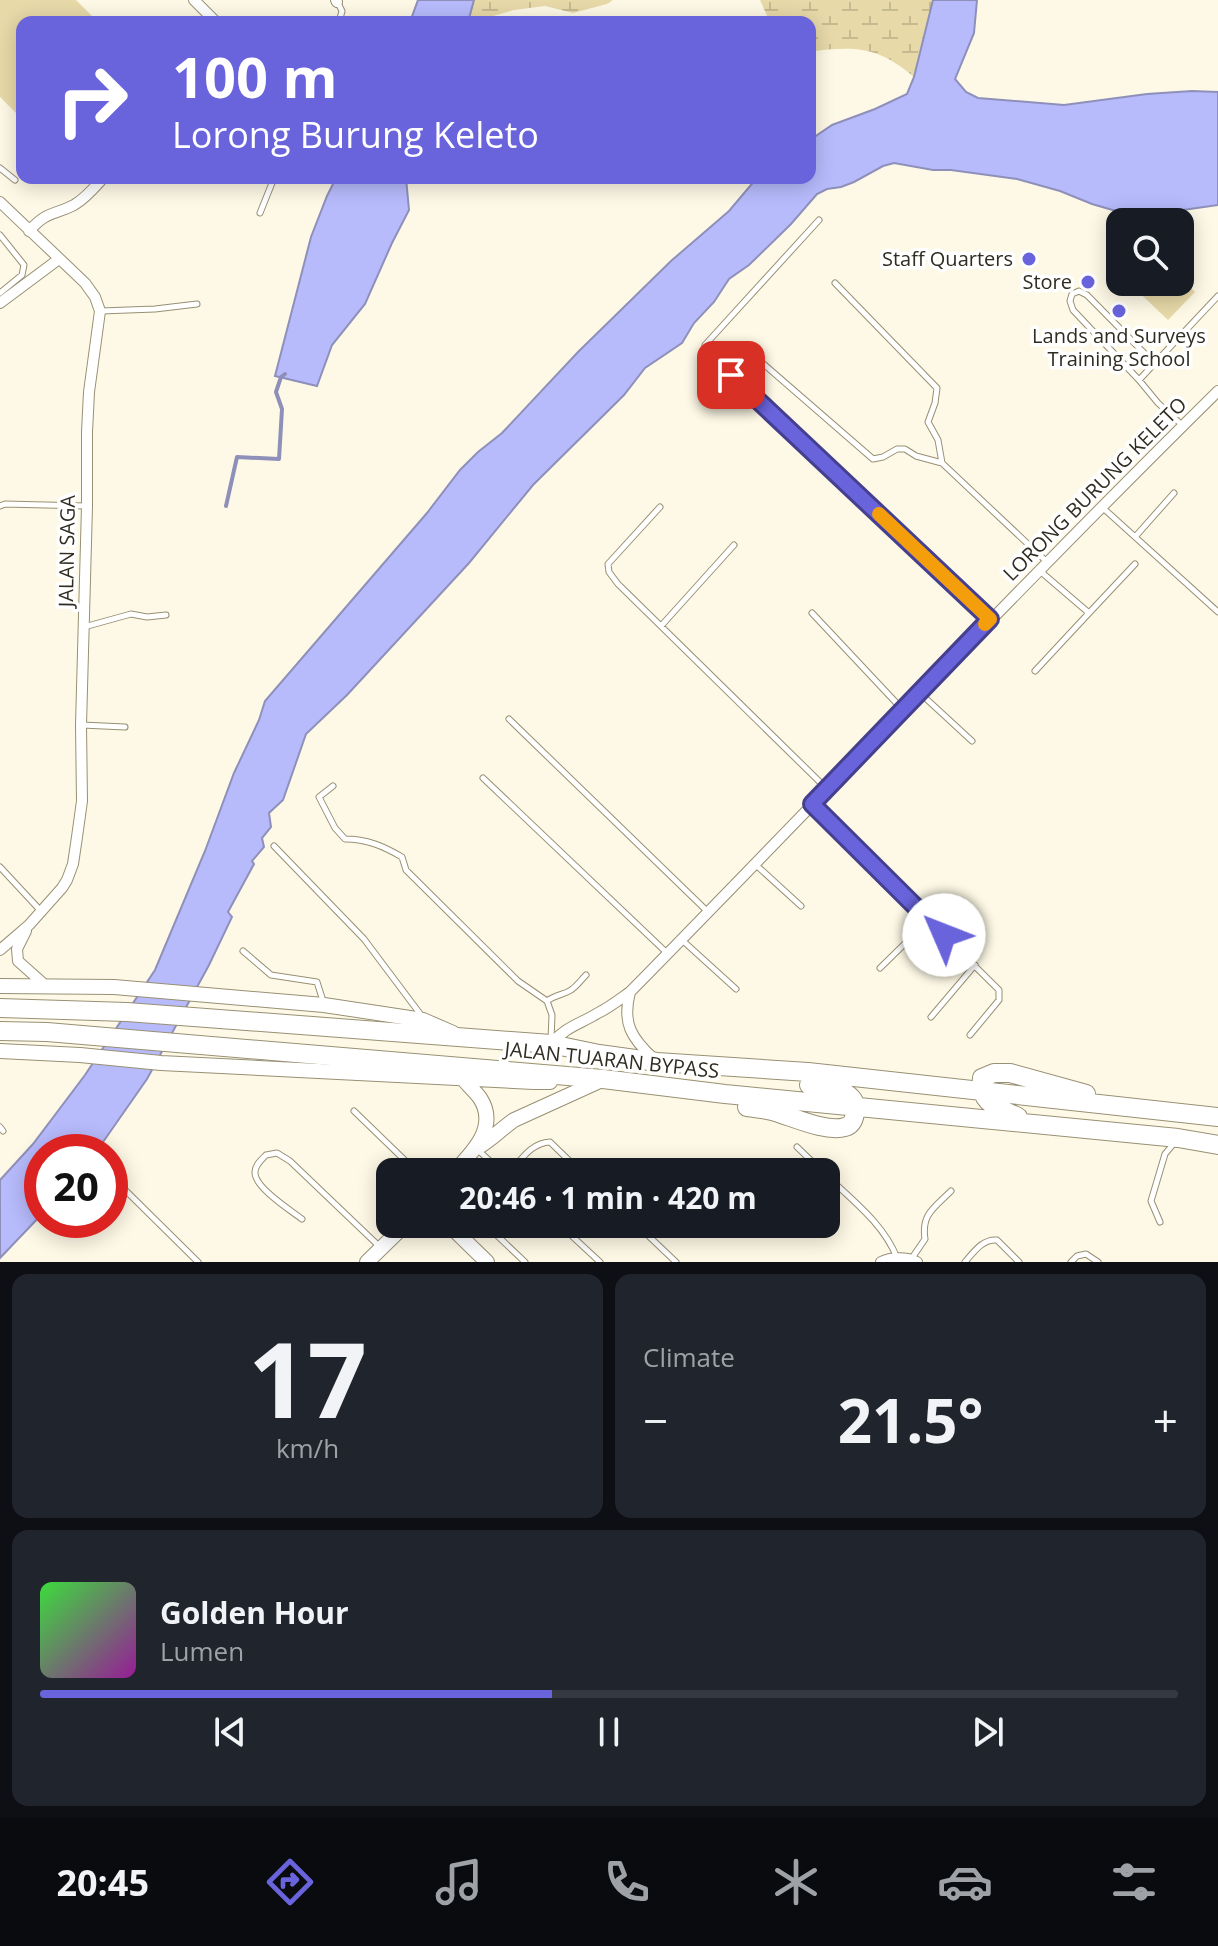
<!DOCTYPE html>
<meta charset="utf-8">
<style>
:root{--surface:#171b24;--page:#20242c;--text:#f1f3f6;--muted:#9ea1a6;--line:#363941;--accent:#6963dc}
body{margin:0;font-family:"Open Sans",sans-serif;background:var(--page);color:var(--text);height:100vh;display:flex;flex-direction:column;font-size:30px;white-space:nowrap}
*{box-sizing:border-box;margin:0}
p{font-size:26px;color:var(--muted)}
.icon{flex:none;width:44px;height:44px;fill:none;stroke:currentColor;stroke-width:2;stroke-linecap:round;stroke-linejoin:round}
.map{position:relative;height:1262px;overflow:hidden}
.sheet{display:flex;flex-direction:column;gap:12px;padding:12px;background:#0d0f14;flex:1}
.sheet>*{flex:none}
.top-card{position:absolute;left:16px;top:16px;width:800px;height:168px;border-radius:16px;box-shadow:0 4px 20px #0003;background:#6963dc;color:#fff;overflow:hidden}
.buttons{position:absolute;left:1106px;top:208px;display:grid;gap:16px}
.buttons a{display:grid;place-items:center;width:88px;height:88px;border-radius:16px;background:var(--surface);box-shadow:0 4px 20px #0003;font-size:40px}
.speed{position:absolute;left:24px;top:1134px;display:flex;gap:16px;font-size:40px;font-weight:700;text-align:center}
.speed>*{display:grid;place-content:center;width:104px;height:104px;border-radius:50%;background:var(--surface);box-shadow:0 4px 20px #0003;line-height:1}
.speed .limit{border:12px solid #d22;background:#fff;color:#111}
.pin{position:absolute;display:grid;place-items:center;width:68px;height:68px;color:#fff;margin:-34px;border-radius:16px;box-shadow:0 4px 12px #0006}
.me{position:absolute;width:88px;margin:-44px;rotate:314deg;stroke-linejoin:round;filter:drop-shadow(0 0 6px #0008)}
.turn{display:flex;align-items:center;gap:28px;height:168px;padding:0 24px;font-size:36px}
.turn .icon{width:104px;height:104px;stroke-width:2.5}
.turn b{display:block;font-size:56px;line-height:68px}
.big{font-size:60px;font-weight:700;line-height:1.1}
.sheet .widget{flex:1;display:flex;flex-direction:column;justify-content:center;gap:12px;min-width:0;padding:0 28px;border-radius:16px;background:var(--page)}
.sheet .dial{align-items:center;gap:0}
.dial b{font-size:104px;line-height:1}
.song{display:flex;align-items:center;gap:24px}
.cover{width:96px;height:96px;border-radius:12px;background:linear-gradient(135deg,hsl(120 70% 55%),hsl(300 70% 35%))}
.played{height:8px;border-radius:4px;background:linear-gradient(90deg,var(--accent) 45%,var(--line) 45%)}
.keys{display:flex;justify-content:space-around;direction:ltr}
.heat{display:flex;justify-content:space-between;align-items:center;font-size:44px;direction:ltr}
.sheet .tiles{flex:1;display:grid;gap:12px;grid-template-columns:1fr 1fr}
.widget:last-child{grid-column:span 2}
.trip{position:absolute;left:376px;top:1158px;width:464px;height:80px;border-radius:16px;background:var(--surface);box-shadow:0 4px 20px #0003;font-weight:700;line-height:80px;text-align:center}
.menu{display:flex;height:128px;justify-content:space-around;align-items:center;background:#090b0e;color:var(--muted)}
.menu .icon{width:56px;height:56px}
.menu .current{color:var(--accent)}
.menu b{font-size:36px;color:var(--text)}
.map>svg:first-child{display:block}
</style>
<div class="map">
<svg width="1218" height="1262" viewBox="0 0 1218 1262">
<defs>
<pattern id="wetland-marsh" width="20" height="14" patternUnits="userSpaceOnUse" patternTransform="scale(2)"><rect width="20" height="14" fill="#e7d9a8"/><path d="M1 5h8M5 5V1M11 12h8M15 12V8" fill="none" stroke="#c6ba90"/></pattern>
</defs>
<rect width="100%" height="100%" fill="#fef9e6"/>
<path fill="#e7d9a8" d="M0,0h76l22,22h-76v88l-4,5 -18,-18z
M1180,278l15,14 -27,28 -40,-38h52z"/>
<path fill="url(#wetland-marsh)" d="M474,0h139l-6,4 -34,9 -28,-7 -31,4 -21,6 -8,6h-17z
M760,0h173l-19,77c-35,-29 -55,-31 -99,-26l-5,-3v-26h-36l-6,-4z"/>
<path fill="#b7bbfc" stroke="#8e90ba" stroke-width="2" d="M418,0h56l-6,22h-58z
M933,0h44l-3,33 -19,46 11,13 12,6 86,7 83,-11 45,-3 26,1v113l-42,6 -21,8 -32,-6 -31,-9 -32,-13 -43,-12 -66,-9h-18l-39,-7 -11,3 -29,16 -13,5 -14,2 -10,5 -26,30 -42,41 -20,14 -15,23 -20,21 -12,20 -37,25 -21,27 -91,90 -64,78 -122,132 -41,39 -23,66 -14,13 2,14 -9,11 2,9 -12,14 2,3 -26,48 4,5 -23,48 -62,114 -51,73h-54v62l-42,44v-78l33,-36 52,-69 70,-105 50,-119 29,-78 25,-53 6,-19 162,-188 33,-43 18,-18 24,-19 76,-81 93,-91 58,-50 27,-32 54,-1v-38l22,-15 43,-16 32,-15 7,-17z
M336,178h70l3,32 -17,33 -27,61 -33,41 -15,41 -42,-10 36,-139 16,-41z"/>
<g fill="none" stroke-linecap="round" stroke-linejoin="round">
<path stroke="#8e90ba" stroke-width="4" d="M226,506l11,-49 42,2 3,-50 -6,-17 5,-15 4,-3"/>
<g stroke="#989074" stroke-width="7">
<path id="lane" d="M338,3l4,8 -3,11
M0,168l15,12
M260,213l14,-35
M819,220l-114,125 4,10 281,264
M0,235l24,30 -2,10 -22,18
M835,283l102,105 -2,15 -7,19 10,18 4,23 105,99
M101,311l54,-2 42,-5
M760,361l113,98 10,-2 14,-8h8l11,7 26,7
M1154,363l-67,-68 -8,-4 -7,3 -2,7 3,9 66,70 19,23 24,22
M1139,380l79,-84
M0,506l5,-2 81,2
M660,507l-52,57 1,8 9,12 208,204
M1103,508l115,104
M1135,537l39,-44
M1040,571l49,42 46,-49
M812,613l91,97
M661,626l73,-81
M84,627l47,-13 16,3 19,-2
M1035,671l54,-58
M921,694l51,47
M509,719l199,193
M82,725l43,2
M483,778l184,175
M333,786l-14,11 16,31 10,11c22,0 38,7 57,18l4,13 112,111 29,20 5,14 -1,24
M812,805l187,185v10l-29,35
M274,846l90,93 57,76
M756,865l45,41
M0,867l40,43
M682,940l54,49
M243,951l28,24 46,7 7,22
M880,968l48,-47
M547,1001c10,-7 17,-6 24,-11 6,-4 10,-10 15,-15
M931,1017l44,-52
M354,1111l63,61
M0,1127l3,4
M797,1147l26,25
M479,1151l23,21
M510,1172c12,-13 21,-29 40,-30l31,30
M826,1175c26,25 58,49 71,83
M117,1182l81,80
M302,1219c-12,-9 -48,-32 -47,-47 0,-7 6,-12 11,-17l11,-2 13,8 90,86
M1160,1222l-9,-21 14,-47 10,-12
M485,1224l40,38
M559,1224l41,38
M636,1224l40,38
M912,1258l13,-19c-4,-25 10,-32 26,-48
M965,1262c9,-10 17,-23 32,-22l22,22
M1071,1262l6,-6 9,-2 12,8"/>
</g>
<g stroke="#989074" stroke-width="12">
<path id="street" d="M194,0l22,22
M336,0l1,2
M0,202l85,81 10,14 5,14 -11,81 -2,40v74l-6,219 1,76 -5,36 -4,27 -6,16 -5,8 -33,37 -29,25
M29,231c19,-21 24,-15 45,-26 12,-7 20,-17 29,-27
M0,303l59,-44
M26,931l-9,18 1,12 28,25
M630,992c-8,31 1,46 24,67
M551,1044c14,-17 29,-20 47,-31 12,-6 22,-14 32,-21 197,-200 388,-404 588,-601
M881,1262c10,-5 26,-5 36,0"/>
</g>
<g stroke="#989074" stroke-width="16">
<path id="secondary" d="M0,986l114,1 210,18 99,15 30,13
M0,1051l80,4 81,8 373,19h16
M477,1148c14,-8 24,-19 37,-28l88,-40
M454,1172c18,-19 45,-45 26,-74 -5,-7 -12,-13 -17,-19
M448,1224l39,38
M367,1262l39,-38"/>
</g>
<g stroke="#989074" stroke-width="20">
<path id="highway" d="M0,1008l127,4 424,32 48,10 58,8 151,10 410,45
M0,1031l47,1 556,47 122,15 453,44 40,7
M747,1107c8,1 17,2 25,4 19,5 54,22 73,16 7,-2 9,-7 10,-14 5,-24 -29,-26 -46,-28
M1018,1117c-19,-10 -39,-11 -36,-39l12,-5h16l76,21"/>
</g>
<use href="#lane" stroke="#fff" stroke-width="5"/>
<use href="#street" stroke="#fff" stroke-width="10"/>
<use href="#secondary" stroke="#fff" stroke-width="14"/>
<use href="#highway" stroke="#fff" stroke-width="18"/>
</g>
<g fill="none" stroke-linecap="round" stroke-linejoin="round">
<g stroke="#44408f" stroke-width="20">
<path id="route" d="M731,375l259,244 -178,185 132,131"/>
</g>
<use href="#route" stroke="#6963dc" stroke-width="14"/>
<path stroke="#f59e0b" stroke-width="14" d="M879,514l111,105 -5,5"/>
</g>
<g fill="#6963dc" stroke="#fff" stroke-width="3">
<circle cx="1029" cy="259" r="8"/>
<circle cx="1088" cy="282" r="8"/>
<circle cx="1119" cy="311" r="8"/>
</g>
<g text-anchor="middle" stroke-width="7" stroke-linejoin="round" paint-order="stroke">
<g font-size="20" fill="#302c21" stroke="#fff" text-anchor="end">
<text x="1013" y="266">Staff Quarters</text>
<text x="1072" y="289">Store</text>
<text x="1119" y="343" text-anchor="middle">Lands and Surveys<tspan x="1119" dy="23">Training School</tspan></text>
</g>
<g font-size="20" fill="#302c21" stroke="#fff">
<text transform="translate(1095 489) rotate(-45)" y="7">LORONG BURUNG KELETO</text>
<text transform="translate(67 551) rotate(-89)" y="7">JALAN SAGA</text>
<text transform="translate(612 1060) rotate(6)" y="7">JALAN TUARAN BYPASS</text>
</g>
</g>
</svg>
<div class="buttons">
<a><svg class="icon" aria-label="search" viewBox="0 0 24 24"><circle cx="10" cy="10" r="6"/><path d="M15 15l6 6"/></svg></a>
</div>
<div class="speed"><div class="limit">20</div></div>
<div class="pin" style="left:731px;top:375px;background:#d93025"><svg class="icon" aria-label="arrive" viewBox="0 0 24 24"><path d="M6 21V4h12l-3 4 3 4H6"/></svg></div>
<svg class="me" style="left:944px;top:935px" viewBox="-20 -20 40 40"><circle r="19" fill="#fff"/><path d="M0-13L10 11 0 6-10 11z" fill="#6963dc"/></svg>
<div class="trip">20:46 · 1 min · 420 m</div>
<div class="top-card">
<div class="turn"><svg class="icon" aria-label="right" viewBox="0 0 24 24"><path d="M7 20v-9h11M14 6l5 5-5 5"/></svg><div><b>100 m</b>Lorong Burung Keleto</div></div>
</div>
</div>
<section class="sheet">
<div class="tiles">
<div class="widget dial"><b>17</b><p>km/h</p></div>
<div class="widget"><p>Climate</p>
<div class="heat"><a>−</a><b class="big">21.5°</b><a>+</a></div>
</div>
<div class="widget">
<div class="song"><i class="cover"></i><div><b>Golden Hour</b><p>Lumen</p></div></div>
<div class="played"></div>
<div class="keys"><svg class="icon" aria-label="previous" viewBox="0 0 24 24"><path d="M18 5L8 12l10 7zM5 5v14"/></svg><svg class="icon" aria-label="pause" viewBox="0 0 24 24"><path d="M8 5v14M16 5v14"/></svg><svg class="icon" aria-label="next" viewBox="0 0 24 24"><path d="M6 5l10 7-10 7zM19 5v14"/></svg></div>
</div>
</div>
</section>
<nav class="menu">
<b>20:45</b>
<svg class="icon current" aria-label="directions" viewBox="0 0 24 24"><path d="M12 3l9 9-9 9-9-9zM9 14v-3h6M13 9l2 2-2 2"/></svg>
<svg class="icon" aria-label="music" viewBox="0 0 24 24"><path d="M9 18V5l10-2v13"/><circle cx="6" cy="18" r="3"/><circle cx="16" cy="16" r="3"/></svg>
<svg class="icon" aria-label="phone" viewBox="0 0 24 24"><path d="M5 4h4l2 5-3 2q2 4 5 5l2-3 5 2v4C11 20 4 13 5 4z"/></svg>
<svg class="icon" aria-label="climate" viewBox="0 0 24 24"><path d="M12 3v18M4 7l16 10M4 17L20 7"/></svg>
<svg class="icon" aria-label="car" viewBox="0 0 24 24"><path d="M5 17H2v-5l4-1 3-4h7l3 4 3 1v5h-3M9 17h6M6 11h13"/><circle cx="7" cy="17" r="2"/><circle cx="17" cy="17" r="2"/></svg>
<svg class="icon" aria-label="filters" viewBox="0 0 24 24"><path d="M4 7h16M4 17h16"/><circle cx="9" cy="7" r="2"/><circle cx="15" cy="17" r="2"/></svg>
</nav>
